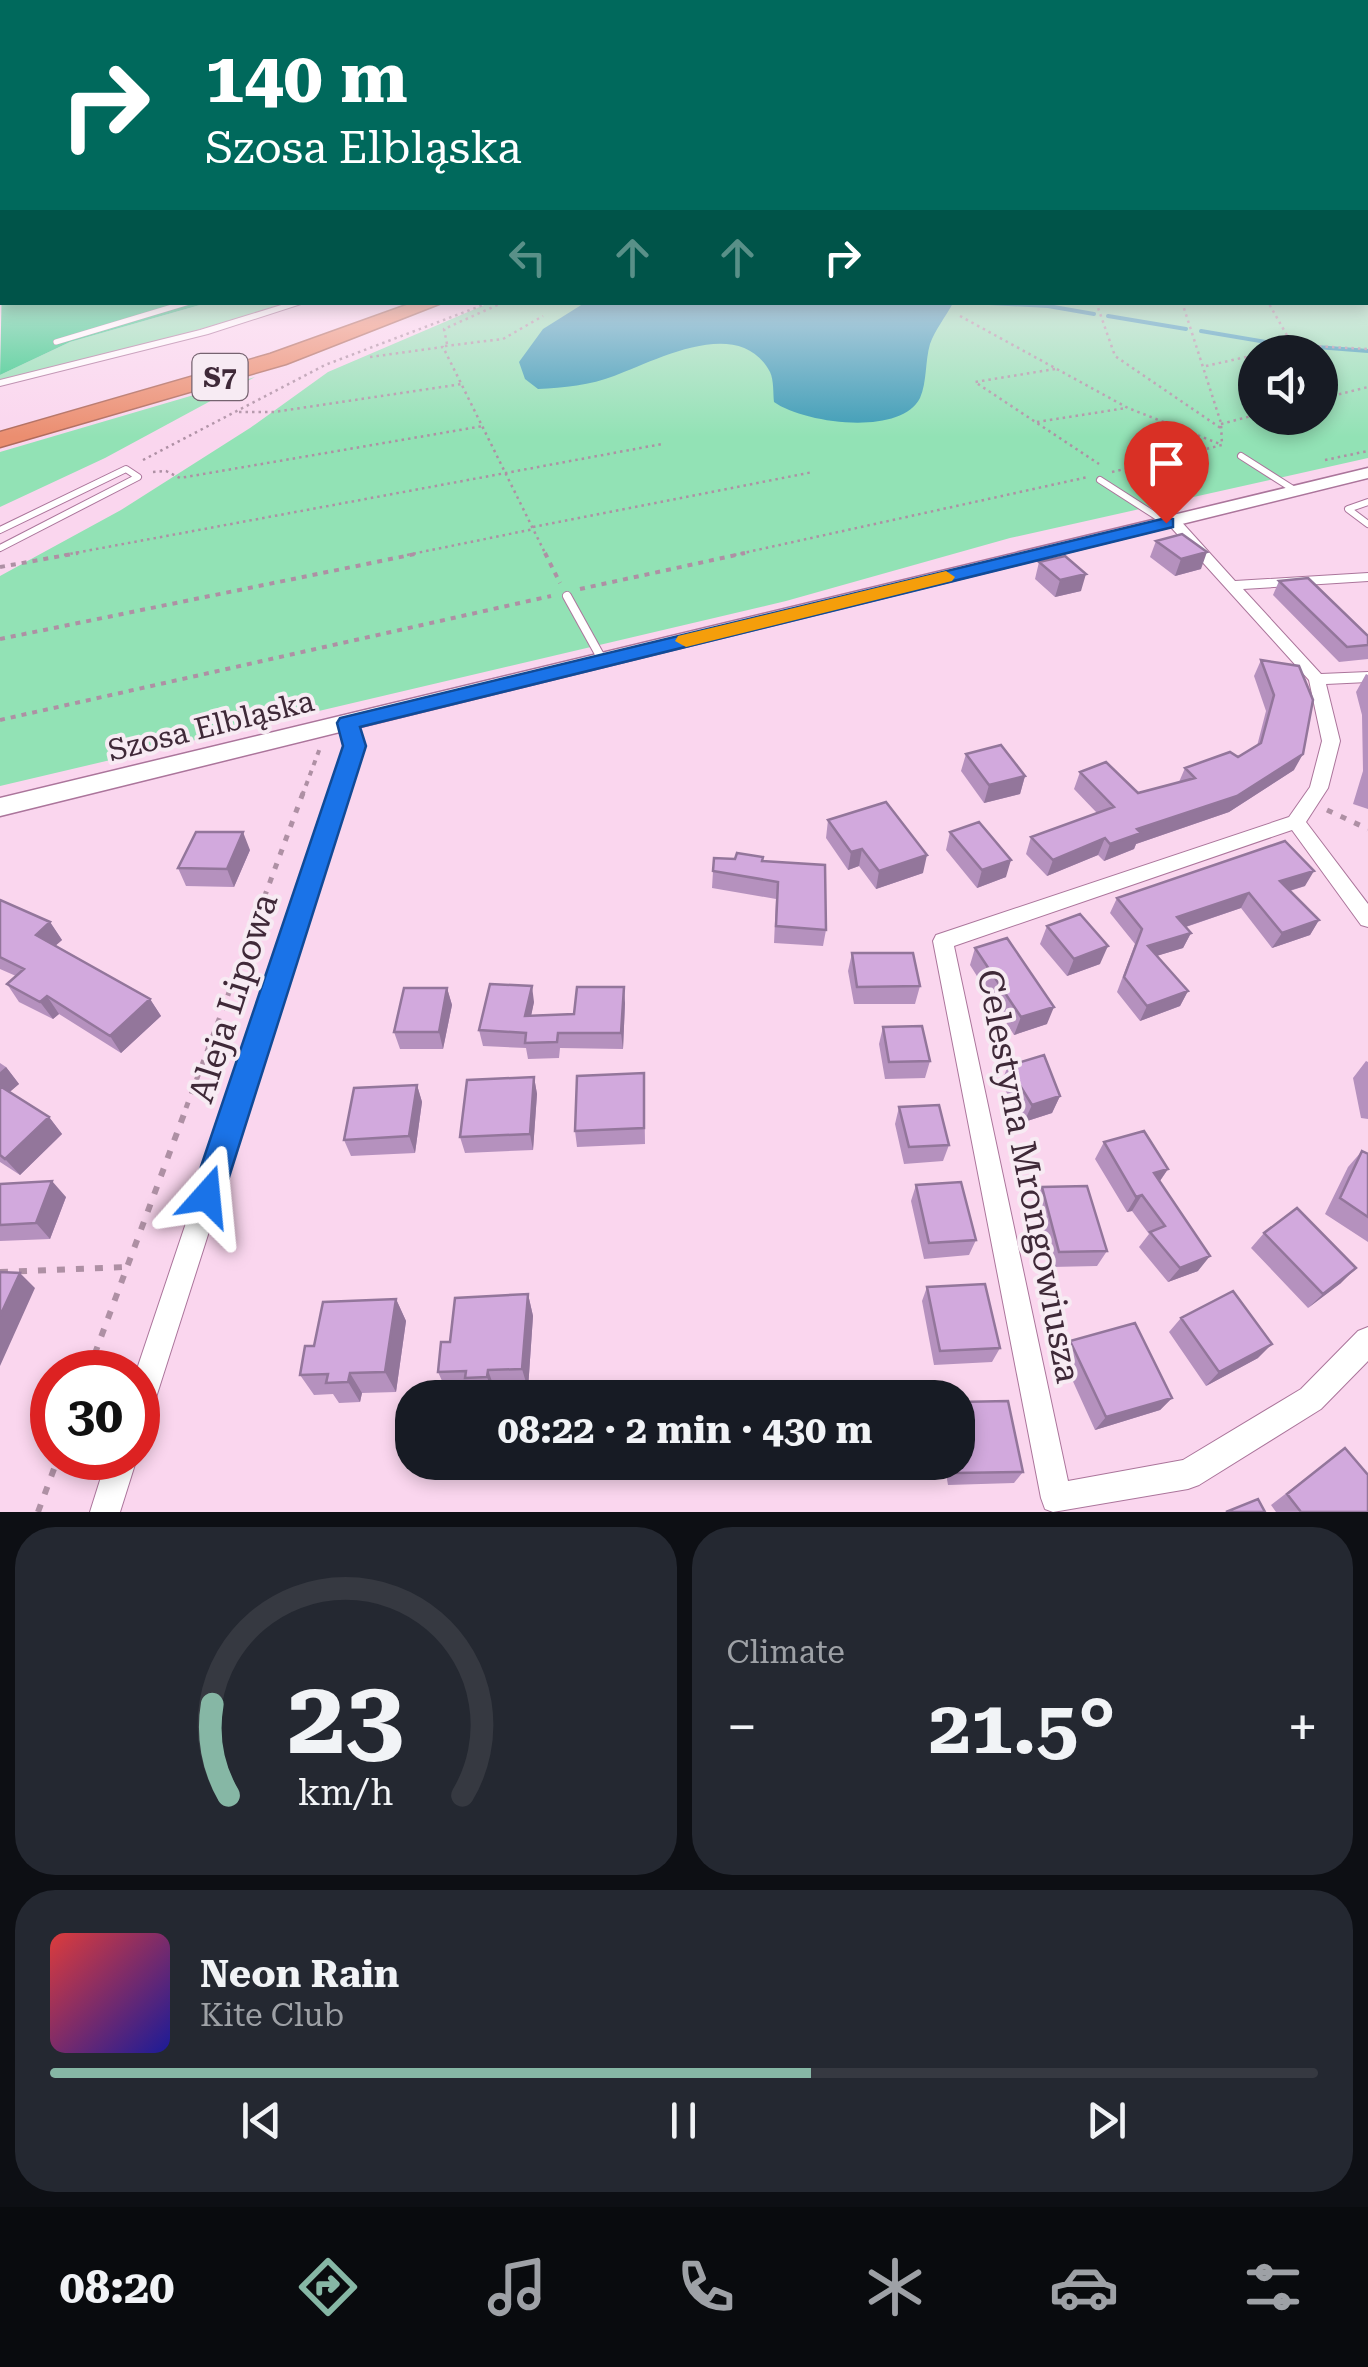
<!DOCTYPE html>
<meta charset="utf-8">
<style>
:root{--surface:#171b24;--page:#242831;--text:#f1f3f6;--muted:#9ea1a6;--line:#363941;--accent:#86b7a5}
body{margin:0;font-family:"Roboto Serif",serif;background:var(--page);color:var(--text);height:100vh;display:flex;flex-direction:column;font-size:38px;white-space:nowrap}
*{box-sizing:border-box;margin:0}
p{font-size:32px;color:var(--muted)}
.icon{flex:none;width:55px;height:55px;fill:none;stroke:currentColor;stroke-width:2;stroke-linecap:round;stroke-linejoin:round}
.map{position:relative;height:1512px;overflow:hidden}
.sheet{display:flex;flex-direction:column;gap:15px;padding:15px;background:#0d0f14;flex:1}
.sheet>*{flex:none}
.top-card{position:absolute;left:0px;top:0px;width:1370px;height:305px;box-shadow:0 5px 15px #0003;background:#00695c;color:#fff;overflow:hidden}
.tools{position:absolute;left:1238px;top:335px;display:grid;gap:20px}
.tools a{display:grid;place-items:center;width:100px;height:100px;border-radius:50%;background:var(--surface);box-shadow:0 5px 15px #0003;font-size:50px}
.speed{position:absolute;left:30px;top:1350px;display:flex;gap:20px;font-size:50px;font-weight:700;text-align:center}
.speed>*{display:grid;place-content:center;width:130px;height:130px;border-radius:50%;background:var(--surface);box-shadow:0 5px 15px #0003;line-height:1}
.speed .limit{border:15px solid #d22;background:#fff;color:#111}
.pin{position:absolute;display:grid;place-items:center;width:85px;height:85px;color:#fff;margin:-102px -42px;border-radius:50% 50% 50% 0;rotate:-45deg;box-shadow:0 0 10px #0007}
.pin .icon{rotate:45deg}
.me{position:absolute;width:110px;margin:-55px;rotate:18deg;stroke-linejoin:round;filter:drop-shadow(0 0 8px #0008)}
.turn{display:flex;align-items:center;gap:35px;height:210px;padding:0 40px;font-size:45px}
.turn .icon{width:130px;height:130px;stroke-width:2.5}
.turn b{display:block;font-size:70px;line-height:85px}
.lanes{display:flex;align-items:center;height:95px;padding:0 40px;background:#0003;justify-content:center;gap:50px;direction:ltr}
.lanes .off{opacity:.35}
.big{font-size:75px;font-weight:700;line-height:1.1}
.sheet .widget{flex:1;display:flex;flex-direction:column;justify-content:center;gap:15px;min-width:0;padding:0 35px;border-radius:40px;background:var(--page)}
.sheet .dial{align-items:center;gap:0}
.dial svg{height:260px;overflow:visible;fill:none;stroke:var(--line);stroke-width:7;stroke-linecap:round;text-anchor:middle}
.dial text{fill:var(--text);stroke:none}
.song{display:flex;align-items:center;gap:30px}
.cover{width:120px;height:120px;border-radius:15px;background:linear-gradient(135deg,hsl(0 70% 55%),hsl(240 70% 35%))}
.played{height:10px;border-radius:5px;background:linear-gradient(90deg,var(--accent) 60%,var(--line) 60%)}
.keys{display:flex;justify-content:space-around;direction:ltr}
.heat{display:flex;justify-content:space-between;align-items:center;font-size:55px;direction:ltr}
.sheet .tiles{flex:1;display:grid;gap:15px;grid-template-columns:1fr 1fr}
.widget:last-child{grid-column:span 2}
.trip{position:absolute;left:395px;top:1380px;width:580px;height:100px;border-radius:40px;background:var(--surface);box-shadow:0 5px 15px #0003;font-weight:700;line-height:100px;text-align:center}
.tab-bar{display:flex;height:160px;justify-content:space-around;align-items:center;background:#090b0e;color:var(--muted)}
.tab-bar .icon{width:70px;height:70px}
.tab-bar .active{color:var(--accent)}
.tab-bar b{font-size:45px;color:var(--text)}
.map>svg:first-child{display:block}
</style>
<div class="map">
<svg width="1368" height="1512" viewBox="0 0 1368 1512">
<rect width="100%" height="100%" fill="#fad6ee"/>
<path fill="#92e2b5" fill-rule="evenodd" d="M1368,225v233l-358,80 -224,63 -786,185v-210l121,-66 129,-82 78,-56 161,-69 879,-1zM1255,352h65v66h-65z
M207,303h83l-134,39 -156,39v-6l70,-33z
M255,377l-150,81 -105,49v-55z"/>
<path fill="#31ca86" d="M2,280v22l205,1 -137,39 -70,33z"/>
<path fill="#3b9cb5" d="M586,302h367v1c-7,13 -18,27 -23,41 -5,17 -3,38 -10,54 -20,39 -117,25 -146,4 -1,-8 0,-22 -4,-30 -31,-58 -115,-11 -156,4 -23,9 -51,12 -76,13l-13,-10 -6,-17 24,-33z"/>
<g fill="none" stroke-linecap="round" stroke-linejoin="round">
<path stroke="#3b9cb5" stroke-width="4" d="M970,302l78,4 46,8
M1108,316l78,13
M1201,331l77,13 90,7"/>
<g stroke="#ab759b" stroke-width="6">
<path id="lane-far2" d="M56,342l133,-40"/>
</g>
<g stroke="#ab759b" stroke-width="8">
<path id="lane-far1" d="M1241,456l55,35
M1100,480l67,43
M1368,502l-20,7 20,15
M0,530l126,-61 12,8 -138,71"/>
</g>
<g stroke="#ab759b" stroke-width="10">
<path id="lane" d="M567,596l36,65"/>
</g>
<g stroke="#ab759b" stroke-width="2">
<path id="street" d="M291,302l10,2 -93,30 -208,52v-6l200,-50z
M1173,517l5,1 57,63 133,-8v8l-125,8 78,85 47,-2v10l-42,2 14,57 -12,47 -22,34 62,82v23l-7,-2 -69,-95 -338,116 114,535 115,-21 118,-71 57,-58 10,-4v34l-47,48 -122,76 -11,4 -135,23 -8,-3 -4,-11 -108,-557 3,-6 353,-118 21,-30 12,-46 -13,-61 -141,-156v-6z
M348,717l8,6 8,23 -212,664 -4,10 -10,4 -2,-52 210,-626 -6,-23z
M107,1458h30l-17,54h-30z"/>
</g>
<g stroke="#ab759b" stroke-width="3">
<path id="secondary" d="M1368,468v10l-1368,338v-18z"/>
</g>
<g stroke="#af6b5c" stroke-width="3">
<path id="highway" d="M415,302h29l-158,62 -286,83v-15l270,-78z"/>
</g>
<path stroke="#ae90a4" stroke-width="2.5" stroke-dasharray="2.5 4" stroke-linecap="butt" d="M1096,302l19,54 107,73
M1182,302l39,121 1,22
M960,316l168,92 92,36
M447,344l-3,-15 60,-27
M1293,345l75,4
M445,346l58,-7 40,-23
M1267,352l26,-6 -25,-44
M370,357l73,-10 103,208
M1206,366l49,-11
M1055,369l-80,13 124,82
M1320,399l48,-12
M239,412h35l188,-28
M1037,422l89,-14
M1221,424l34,-9
M143,460l182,-95 166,-63
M1325,460l43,-9
M153,472l13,-1 14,7 303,-52
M1112,472l110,-27
M533,527l280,-55
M64,555l598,-111
M407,555l127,-26
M734,555l354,-78"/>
<path stroke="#ae90a4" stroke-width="4" stroke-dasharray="5 6" stroke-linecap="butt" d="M545,553l15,30
M0,567l78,-14
M580,589l165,-36
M0,639l420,-86
M0,720l551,-124
M302,796l18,-48"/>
<path stroke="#ae90a4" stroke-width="5" stroke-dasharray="6 9" stroke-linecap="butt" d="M1327,810l41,19
M186,1108l117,-315"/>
<path stroke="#ae90a4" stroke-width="6" stroke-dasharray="8 11" stroke-linecap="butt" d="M0,1272l125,-5
M88,1372l99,-266
M38,1512l20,-54"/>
<use href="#lane-far2" stroke="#fff" stroke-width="5"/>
<use href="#lane-far1" stroke="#fff" stroke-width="6"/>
<use href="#lane" stroke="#fff" stroke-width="8"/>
<use href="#street" fill="#fff" fill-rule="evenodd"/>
<use href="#secondary" fill="#fff" fill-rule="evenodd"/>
<use href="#highway" fill="#eb8e70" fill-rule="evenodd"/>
</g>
<path fill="#b591be" d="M1156,541l45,28 -26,7 -25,-19z
M1039,562l42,29 -26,6 -20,-18z
M1279,581l89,55v23l-29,3 -66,-67z
M1261,660l38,6 -5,104 -65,42 -93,32 -2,5 -30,12 -6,-6 -51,21 -21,-22 5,-17 66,-24 -23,-24 6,-17 58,21 41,-11 6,-14 53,-11 19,-11 9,-35 -12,-35z
M1366,674l2,1v134l-15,-5 10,-33 -1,-56 -6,-23z
M966,754l59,22 -5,18 -36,9 -23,-32z
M828,820l95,53 -47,16 -17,-23 -11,4 -22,-32z
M950,832l56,45 -29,11 -31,-38z
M250,850l-16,37 -48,-1 -8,-18z
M763,861l63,69 -3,16 -49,-3 2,-44 -64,-11 1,-17z
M1305,886l-15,5 29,29 -9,15 -38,13 -31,-40 -55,19 5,6 -8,15 -27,8 32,35 -8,15 -40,15 -23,-29 18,-48 -25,-31 7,-15z
M0,900l50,22 12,18 -7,6 95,53 11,17 -40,37 -62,-39 -6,5 -34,-17 -12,-18 9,-8 -16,-7z
M1047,926l53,38 -33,12 -27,-32z
M975,948l72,76 -33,11 -44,-70z
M852,953l68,33 -5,18h-61l-6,-33z
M447,988l5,17 -9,44h-43l-6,-17z
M534,1002l-3,13 43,-1 51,-11 -2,46 -63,-1 -1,10 -31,1 -2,-11 -43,-2 -4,-16z
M883,1027l47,34 -5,17 -40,1 -6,-35z
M1366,1061l2,1v57l-7,-1 -8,-40z
M0,1063l6,4 13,17 -10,8 40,25 13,17 -42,41 -20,-13z
M1008,1066l52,30 -8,17 -28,9 -23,-39z
M644,1073l1,71 -68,3 -2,-16z
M534,1077l3,17 -4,56 -68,3 -5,-16z
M417,1085l5,17 -7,51 -64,3 -7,-16z
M899,1107l50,38 -6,16 -39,3 -9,-40z
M1104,1142l64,27 -8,12 38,90 -30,11 -29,-35 10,-13 -17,-23 -5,1 -32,-53z
M1362,1151l6,3v88l-43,-28 23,-47z
M0,1184l66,13 -16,42 -50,2z
M916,1185l60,55 -7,15 -45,4 -13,-58z
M1042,1187l65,64 -10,15 -46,1 -17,-64z
M1264,1233l77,50 -33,25 -57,-60z
M927,1287l73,61 -8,14 -58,3 -12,-64z
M528,1294l5,22 -5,73 -33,1 -1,7 -12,1h-9l-3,-7 -23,1 -9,-20 12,-30z
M396,1299l10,22 -10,71 -34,1 -2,9 -21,1 -6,-9 -19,1 -14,-20 14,-29z
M1181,1318l77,40 -52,28 -37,-54z
M1070,1341l102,57 -12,12 -65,20 -34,-75z
M1345,1448l23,64h-92l-5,-7z
M944,1462h14l65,10 -9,11 -66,2z"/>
<path fill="#93769b" d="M1207,552l-6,17 -26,7 6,-17z
M1086,574l-5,17 -26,6 5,-17z
M1303,754l-9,16 -65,42 -93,32 -2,5 -30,12 6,-17 27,-15z
M1025,776l-5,18 -36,9 5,-18z
M243,832l7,18 -16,37 -7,-18z
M1105,838l-7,17 -51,21 6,-16z
M862,849l-3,17 -11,4 3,-18z
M927,855l-4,18 -47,16 3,-18z
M1011,860l-5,17 -29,11 5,-18z
M1314,871l-9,15 -34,10 9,-15z
M1249,893l-8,15 -71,24 7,-15z
M1319,920l-9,15 -38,13 10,-15z
M50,922l12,18 -15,13 -11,-18z
M1191,933l-8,15 -43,13 8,-15z
M1108,946l-8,18 -33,12 7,-17z
M532,986l2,16 -6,29 -3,-15z
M624,987l1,16 -2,46 -2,-16z
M447,988l5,17 -9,44 -4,-17z
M1188,991l-8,15 -40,15 7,-15z
M47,996l12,18 -6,5 -13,-17z
M150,999l11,17 -40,37 -11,-17z
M1054,1007l-7,17 -33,11 7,-18z
M6,1067l13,17 -15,13 -4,-5v-20z
M534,1077l3,17 -4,56 -3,-16z
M417,1085l5,17 -7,51 -6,-17z
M1060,1096l-8,17 -28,9 8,-17z
M49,1117l13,17 -42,41 -15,-16z
M1168,1169l-11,16 -3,-12z
M52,1181l14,16 -16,42 -14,-16z
M1142,1195l-10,16 -5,1 9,-15z
M1210,1256l-12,15 -30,11 12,-14z
M1356,1268l-15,15 -33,25 15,-14z
M20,1273l15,15 -35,78v-50z
M528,1294l5,22 -5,73 -6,-20z
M396,1299l10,22 -10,71 -11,-20z
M1272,1344l-14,14 -52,28 13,-14z
M488,1370l7,20 -1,7 -7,-20z
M350,1373l12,20 -2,9 -12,-20z
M1172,1398l-12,12 -65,20 11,-13z"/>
<path fill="#d2a9dd" stroke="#93769b" stroke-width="2.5" d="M1182,534l25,18 -26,7 -25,-18z
M1065,556l21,18 -26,6 -21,-18z
M1308,578l60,58v9l-21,2 -68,-66z
M1261,660l38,6 14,34 -10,54 -66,42 -100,33 4,4 -31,11 -5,-6 -52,22 -22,-23 83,-30 -34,-35 26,-10 32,31 57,-15 -10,-10 45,-16 8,5 23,-14 13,-48z
M1001,745l24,31 -36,9 -23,-31z
M886,802l41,53 -48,16 -17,-22 -11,3 -23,-32z
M979,822l32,38 -29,10 -32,-38z
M196,832h47l-16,37 -49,-1z
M1285,841l29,30 -34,10 39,39 -37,13 -33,-40 -72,24 14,16 -43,13 40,45 -41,15 -23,-29 18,-48 -25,-31z
M737,853l26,4 -1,4 63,4 1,65 -50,-4 2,-44 -65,-11 1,-13 21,1z
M0,900l50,22 -14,13 114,64 -40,37 -63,-40 -7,6 -33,-18 17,-15 -24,-12z
M1080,914l28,32 -34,13 -27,-33z
M1007,938l47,69 -33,10 -46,-69z
M852,953h61l7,33 -63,1z
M490,984l42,2 -7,30 49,-2 3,-27h47l-3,46h-63l-1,9 -32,1 1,-10 -47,-3z
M404,988h43l-8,44h-45z
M922,1026l8,35 -41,1 -6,-35z
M1044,1055l16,41 -28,9 -24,-39z
M644,1073v55l-69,3 2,-55z
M534,1077l-4,57 -70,3 7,-57z
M417,1085l-8,51 -65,4 10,-52z
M0,1086l49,31 -44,42 -5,-4z
M939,1105l10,40 -40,2 -10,-40z
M1144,1131l24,38 -14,4 56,83 -30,12 -30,-36 15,-6 -23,-31 -6,2 -32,-55z
M1362,1151l6,3v63l-28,-19z
M52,1181l-16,42 -36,2v-41z
M961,1182l15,58 -47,3 -13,-58z
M1087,1186l20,65 -48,1 -17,-65z
M1297,1208l59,60 -33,26 -59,-61z
M0,1272l20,1 -20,43z
M985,1284l15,64 -60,3 -13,-64z
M1233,1291l39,53 -53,28 -38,-54z
M528,1294l-6,75 -34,1 -1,7 -22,1 1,-7 -28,1 3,-30h9l5,-44z
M396,1299l-11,73 -35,1 -2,9 -22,1 2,-9 -28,1 5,-29h9l9,-44z
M1135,1323l37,75 -66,19 -36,-76z
M747,1384h68l2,14h-69z
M1008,1401l15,71 -68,1 -2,-11h5v-60z
M1345,1448l23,27v37h-67l-14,-18z
M1258,1499l7,13h-39z"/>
<linearGradient id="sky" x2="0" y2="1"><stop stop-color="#63aad4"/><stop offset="0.51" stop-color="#fdedf7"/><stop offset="1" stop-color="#fdedf7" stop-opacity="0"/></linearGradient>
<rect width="1368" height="437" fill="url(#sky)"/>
<path fill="#1a73e8" stroke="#114b97" stroke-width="2.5" d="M1166,518l7,1v8l-813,200 6,19 -143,450 -4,11 -12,5 -12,-5 -4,-11 152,-450 -6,-23 3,-5z"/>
<path fill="#f59e0b" d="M946,571l9,6 -3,4 -266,66 -11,-6 3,-5z"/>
<g text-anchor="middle" stroke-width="8" stroke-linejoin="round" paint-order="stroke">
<rect fill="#f7ebf3" stroke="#766370" stroke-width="2.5" x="192.5" y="354" width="55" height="46" rx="8"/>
<g font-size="28" font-weight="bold" fill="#3f2938">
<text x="220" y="387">S7</text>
</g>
<g font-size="30" fill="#3f2938" stroke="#f7ebf3">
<text transform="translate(211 726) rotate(-14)" y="10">Szosa Elbląska</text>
</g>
<g font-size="35" fill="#3f2938" stroke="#f7ebf3">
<text transform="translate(233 998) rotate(-72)" y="12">Aleja Lipowa</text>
<text transform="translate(1029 1176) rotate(79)" y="12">Celestyna Mrongowiusza</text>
</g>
</g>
</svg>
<div class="tools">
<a><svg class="icon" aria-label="sound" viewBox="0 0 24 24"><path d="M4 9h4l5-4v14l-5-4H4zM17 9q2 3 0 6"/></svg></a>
</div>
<div class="speed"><div class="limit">30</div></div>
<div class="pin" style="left:1166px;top:523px;background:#d93025"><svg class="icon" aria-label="arrive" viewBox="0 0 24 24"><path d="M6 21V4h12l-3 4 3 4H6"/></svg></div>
<svg class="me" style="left:207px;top:1196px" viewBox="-20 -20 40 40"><path d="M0-17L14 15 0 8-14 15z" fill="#1a73e8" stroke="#fff" stroke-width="4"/></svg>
<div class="trip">08:22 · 2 min · 430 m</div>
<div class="top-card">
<div class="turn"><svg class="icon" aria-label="right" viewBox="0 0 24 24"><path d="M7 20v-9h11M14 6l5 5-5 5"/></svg><div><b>140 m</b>Szosa Elbląska</div></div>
<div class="lanes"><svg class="icon off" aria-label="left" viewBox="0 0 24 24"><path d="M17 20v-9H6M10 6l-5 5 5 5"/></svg><svg class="icon off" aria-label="ahead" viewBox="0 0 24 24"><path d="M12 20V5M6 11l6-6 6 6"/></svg><svg class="icon off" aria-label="ahead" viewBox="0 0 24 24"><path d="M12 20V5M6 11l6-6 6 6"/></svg><svg class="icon" aria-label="right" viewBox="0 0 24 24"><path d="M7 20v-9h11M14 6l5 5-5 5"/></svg></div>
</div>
</div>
<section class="sheet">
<div class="tiles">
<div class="widget dial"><svg viewBox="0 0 100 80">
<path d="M14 69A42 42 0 1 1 86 69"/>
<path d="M14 69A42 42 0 0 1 9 41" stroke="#86b7a5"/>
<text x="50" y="56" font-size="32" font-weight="700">23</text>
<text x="50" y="72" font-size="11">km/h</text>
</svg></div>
<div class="widget"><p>Climate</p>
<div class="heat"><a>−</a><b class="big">21.5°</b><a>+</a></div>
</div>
<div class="widget">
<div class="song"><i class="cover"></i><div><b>Neon Rain</b><p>Kite Club</p></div></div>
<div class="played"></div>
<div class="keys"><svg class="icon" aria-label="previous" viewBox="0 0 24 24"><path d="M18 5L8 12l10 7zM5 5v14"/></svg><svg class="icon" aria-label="pause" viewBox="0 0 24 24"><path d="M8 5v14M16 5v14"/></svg><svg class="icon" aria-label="next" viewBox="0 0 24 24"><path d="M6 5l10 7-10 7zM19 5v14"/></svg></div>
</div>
</div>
</section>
<nav class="tab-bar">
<b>08:20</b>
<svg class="icon active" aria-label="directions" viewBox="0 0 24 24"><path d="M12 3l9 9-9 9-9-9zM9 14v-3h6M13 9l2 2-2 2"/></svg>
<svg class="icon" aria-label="music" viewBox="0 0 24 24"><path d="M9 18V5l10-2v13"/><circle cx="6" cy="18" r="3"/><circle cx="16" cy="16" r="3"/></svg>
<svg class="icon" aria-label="phone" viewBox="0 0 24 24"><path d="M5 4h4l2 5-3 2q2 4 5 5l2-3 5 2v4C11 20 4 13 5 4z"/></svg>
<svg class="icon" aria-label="climate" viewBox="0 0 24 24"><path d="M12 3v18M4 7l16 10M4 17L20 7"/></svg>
<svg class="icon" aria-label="car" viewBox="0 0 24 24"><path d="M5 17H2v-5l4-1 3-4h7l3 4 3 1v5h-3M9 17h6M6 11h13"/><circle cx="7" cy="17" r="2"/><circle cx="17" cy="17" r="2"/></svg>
<svg class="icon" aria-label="filters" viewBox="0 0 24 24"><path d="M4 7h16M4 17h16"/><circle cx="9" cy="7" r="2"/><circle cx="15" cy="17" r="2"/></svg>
</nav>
